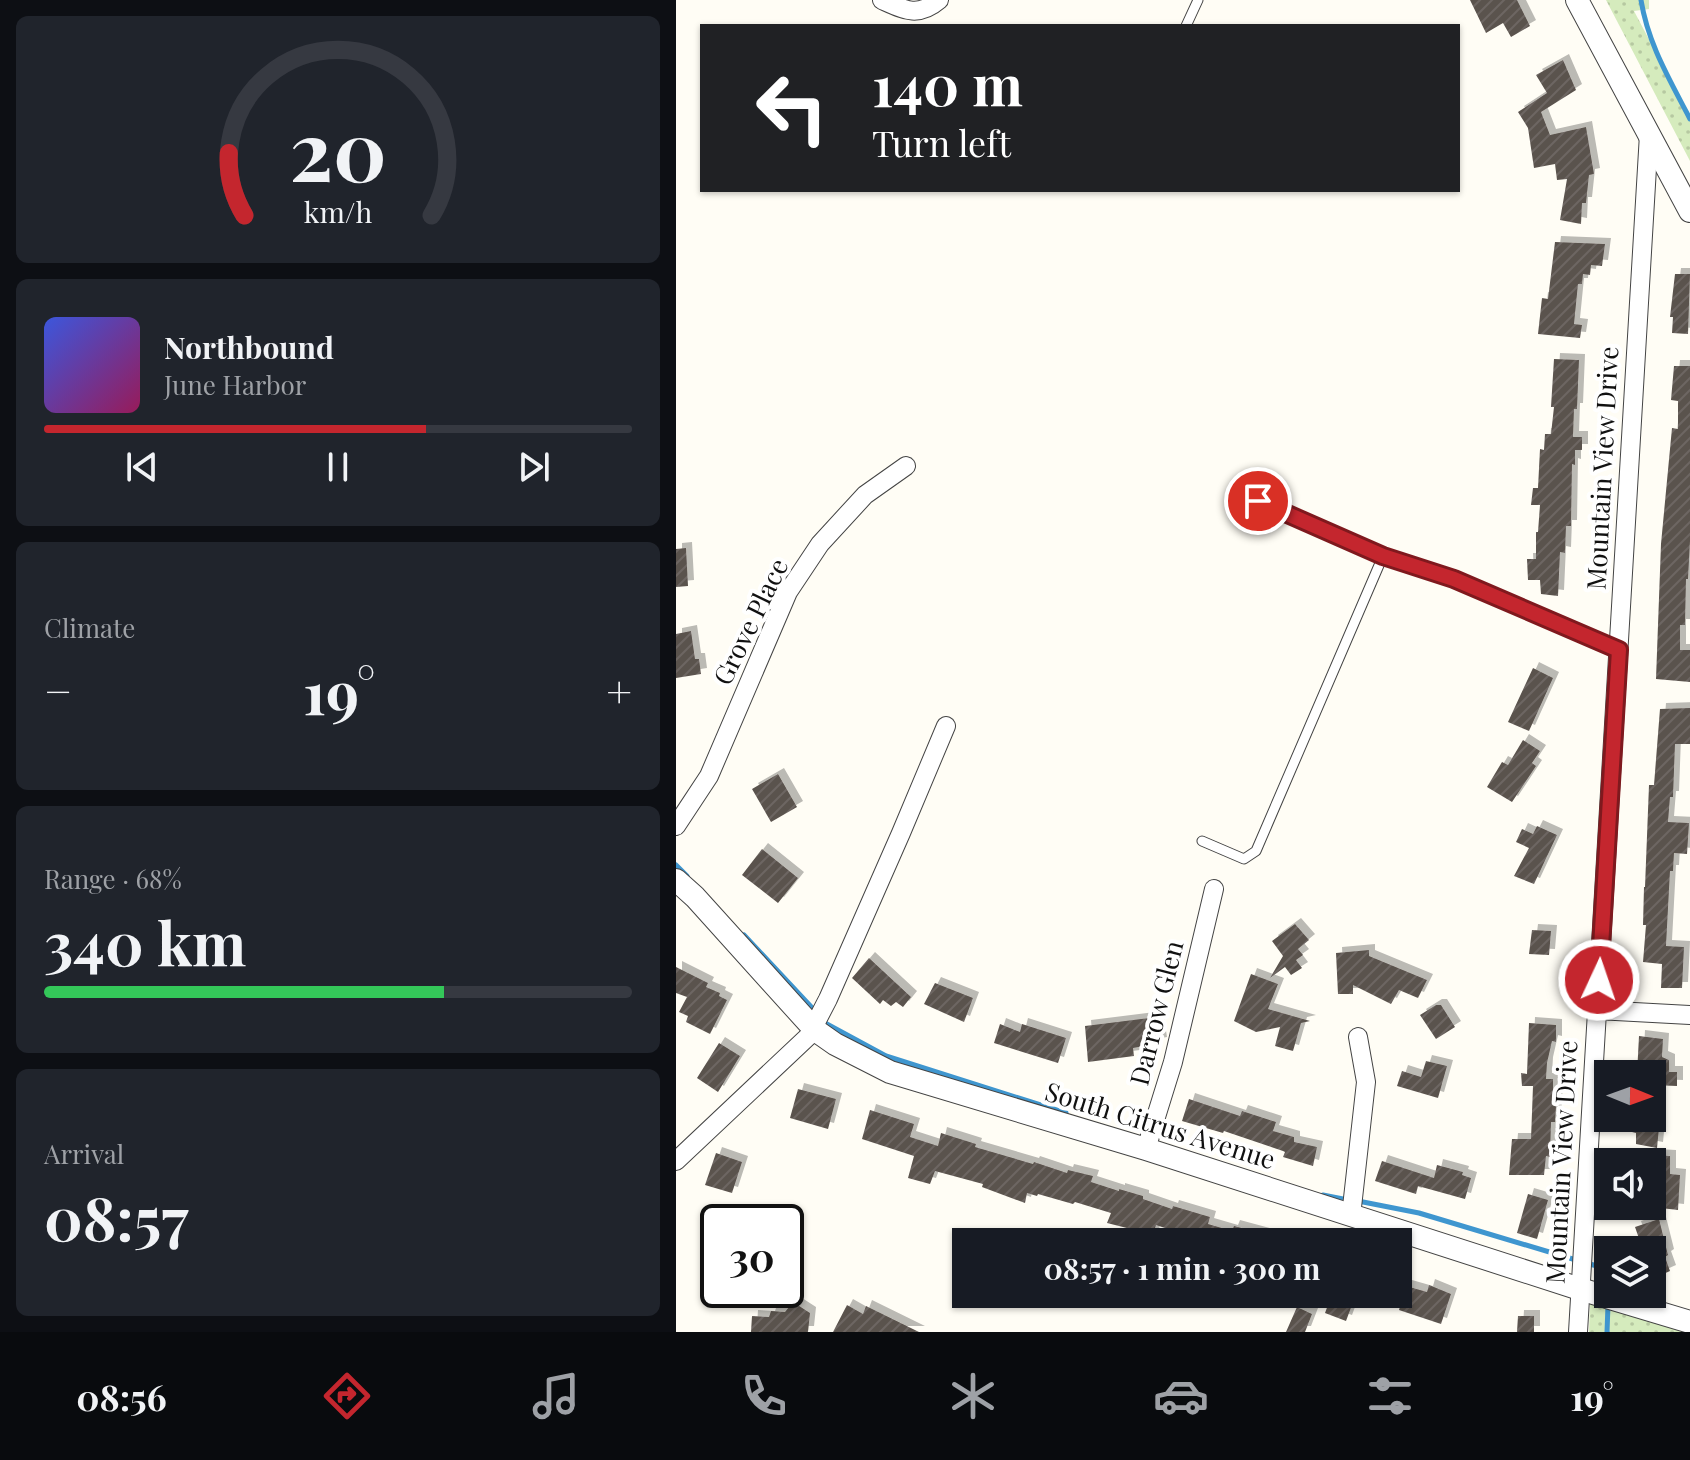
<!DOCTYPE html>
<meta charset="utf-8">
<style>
:root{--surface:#171b24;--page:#20242c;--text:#f1f3f6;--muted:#9ea1a6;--line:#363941;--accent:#c4262e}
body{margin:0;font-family:"Playfair Display",serif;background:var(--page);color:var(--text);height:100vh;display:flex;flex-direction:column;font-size:30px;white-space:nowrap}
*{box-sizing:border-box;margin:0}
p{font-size:26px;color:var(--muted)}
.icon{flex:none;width:44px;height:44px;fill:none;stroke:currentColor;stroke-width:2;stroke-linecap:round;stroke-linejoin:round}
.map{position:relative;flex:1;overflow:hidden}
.side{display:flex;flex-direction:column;gap:16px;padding:16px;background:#0d0f14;width:676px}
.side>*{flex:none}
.hud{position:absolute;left:24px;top:24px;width:760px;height:168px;border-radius:0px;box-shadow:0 2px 6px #0004;background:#202124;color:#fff;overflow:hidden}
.needle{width:52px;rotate:91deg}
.controls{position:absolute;left:918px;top:1060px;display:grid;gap:16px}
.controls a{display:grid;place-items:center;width:72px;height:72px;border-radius:0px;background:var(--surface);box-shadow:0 2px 6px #0004;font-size:40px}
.speed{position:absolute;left:24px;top:1204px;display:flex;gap:16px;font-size:40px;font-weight:700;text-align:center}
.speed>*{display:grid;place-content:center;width:104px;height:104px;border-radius:50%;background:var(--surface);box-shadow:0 2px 6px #0004;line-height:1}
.speed .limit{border:4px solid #111;border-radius:12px;background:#fff;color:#111}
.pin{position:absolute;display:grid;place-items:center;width:68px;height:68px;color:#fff;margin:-34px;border:4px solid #fff;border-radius:50%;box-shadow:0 2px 8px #0007}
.me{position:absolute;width:88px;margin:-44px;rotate:3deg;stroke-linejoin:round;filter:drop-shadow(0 0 6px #0008)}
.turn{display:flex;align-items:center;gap:28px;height:168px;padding:0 40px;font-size:36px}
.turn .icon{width:104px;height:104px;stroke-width:2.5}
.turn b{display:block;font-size:56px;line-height:68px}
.big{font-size:60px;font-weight:700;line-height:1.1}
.side .card{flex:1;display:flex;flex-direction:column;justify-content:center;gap:12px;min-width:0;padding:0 28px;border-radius:12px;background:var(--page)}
.side .dial{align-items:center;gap:0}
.dial svg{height:208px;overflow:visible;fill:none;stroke:var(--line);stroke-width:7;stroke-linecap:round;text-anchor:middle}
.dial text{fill:var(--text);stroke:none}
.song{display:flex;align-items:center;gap:24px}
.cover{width:96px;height:96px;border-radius:12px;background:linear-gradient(135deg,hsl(230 70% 55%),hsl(330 70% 35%))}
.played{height:8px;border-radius:4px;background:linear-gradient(90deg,var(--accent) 65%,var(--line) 65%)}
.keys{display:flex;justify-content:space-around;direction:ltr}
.heat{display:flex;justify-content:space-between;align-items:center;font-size:44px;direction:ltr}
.charge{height:12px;border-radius:6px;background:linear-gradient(90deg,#34c759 68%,var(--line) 0)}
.trip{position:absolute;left:276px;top:1228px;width:460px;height:80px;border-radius:0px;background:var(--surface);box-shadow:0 2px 6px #0004;font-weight:700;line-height:80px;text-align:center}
.menu{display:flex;height:128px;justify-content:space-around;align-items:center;background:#090b0e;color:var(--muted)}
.menu .icon{width:56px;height:56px}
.menu .current{color:var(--accent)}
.menu b{font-size:36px;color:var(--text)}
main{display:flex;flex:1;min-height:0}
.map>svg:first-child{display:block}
</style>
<main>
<section class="side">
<div class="card dial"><svg viewBox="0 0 100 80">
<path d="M14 69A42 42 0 1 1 86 69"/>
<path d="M14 69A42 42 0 0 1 8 45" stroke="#c4262e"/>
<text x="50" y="56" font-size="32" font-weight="700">20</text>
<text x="50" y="72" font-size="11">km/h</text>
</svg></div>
<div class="card">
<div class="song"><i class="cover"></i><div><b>Northbound</b><p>June Harbor</p></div></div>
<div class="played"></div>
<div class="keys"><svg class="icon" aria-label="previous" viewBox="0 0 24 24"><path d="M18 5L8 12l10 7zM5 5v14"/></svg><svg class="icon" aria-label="pause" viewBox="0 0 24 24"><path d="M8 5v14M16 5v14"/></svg><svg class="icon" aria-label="next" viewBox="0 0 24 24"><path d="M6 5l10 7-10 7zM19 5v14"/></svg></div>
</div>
<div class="card"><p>Climate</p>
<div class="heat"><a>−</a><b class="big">19°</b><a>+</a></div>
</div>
<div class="card"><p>Range · 68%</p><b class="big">340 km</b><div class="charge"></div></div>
<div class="card"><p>Arrival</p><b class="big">08:57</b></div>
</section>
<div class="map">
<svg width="1014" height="1332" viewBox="0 0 1014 1332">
<defs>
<pattern id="grass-dots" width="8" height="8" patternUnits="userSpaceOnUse" patternTransform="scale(2)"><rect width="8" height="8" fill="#d5ebbd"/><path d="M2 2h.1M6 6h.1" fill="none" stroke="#b6c8a1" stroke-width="1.8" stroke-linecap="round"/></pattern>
<pattern id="building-hatch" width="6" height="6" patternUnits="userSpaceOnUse" patternTransform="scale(2)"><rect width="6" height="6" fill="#5a524d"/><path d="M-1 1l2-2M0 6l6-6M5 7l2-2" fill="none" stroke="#6d6662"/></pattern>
<filter id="shadow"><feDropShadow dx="6" dy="-6" stdDeviation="0" flood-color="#0004"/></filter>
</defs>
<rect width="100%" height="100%" fill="#fffdf5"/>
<path fill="url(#grass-dots)" d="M930,0h43v9l-15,2 56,106v44z
M914,1304l100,27v1h-101z"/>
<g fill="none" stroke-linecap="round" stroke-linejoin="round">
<path stroke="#3f96cf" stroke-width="5" d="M965,0c7,44 29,80 49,119
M0,865l11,11
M68,935l72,77
M149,1023l61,33 180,57
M647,1195l25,5
M682,1201l61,12 157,47
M910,1263l22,6
M931,1332l1,-27"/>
</g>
<path fill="url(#building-hatch)" filter="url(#shadow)" d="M794,0h47l13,26 -19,11 -8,-14 -17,10z
M887,60l13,30 -35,22 9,23 36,-8 8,47 -5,1 -3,28h-4l-1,21 -21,-4 7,-41 -10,1 -2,-16 -21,4 -6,-40 -10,-16 29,-19 -11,-18z
M879,242l50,2 -3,22 -11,-1 -1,10 -7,-1 -1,10h-4l-4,40 8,1 -2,13 -42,-4 4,-36 6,1z
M999,274h15l-2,60 -16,-1 1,-16h-3z
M878,359l25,1 -2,49h-3l-1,28h9v13h-7v15l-3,-1 -1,62h-5l-1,27 -5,-1 -2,44 -17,-2 -1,-14h-12l-1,-21h9v-27h2l2,-27h-9l2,-17h5l2,-39 4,1 1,-16h6l3,-27h-3z
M998,366h16v175l-2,38h-2l-1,46h-5v25h10v32l-34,-3 5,-135 11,-116 6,1v-28l-7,-1z
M10,548l2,38 -12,1v-38z
M15,631l4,28h4l2,15 -25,4v-44z
M857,668l20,10 -24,53 -21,-9z
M1014,708v36h-15l-2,53h-3l-2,25 21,1 -2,31 -13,-1 -1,18h-3l-4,75 18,1 -2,41h-21l1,-24 -19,-2 3,-37h-3l1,-38h1l4,-102h5l6,-76z
M847,740l17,11 -8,12 4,3 -24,36 -25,-15 15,-25 6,3z
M102,774l19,33 -26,15 -19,-33z
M861,826l20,9 -23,49 -20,-8 15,-28 -13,-6 6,-13 11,5z
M86,849l36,29 -20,25 -36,-28z
M619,924l14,16 -11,9 5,6 -7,5 6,8 -11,7 -6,-8 -15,11 13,-22 -11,-15z
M856,930l19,1 -2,24 -20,-1z
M693,950v6l58,24 -9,18 -19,-8 -8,14 -38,-19v9h-15l-2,-41z
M193,958l42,39 -8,10 -7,-5 -5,4 -8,-6 -3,4 -28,-26z
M0,967l32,16 -2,4 14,6 -1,3 8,4 -17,34 -24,-12 2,-6 -9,-4 8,-15 -11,-4z
M575,974l27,10 -10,25 42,12 -9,2 -8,28 -18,-5 5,-19 -24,5 -22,-11z
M259,983l38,15 -9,24 -40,-18z
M760,1005h5l14,22 -19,12 -16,-24z
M481,1017l4,26 -28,5 1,8 -46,6 -3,-36z
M853,1023l27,2v17l-4,-1 -5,22 -1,16h7v11l4,1 -2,31h-4l-1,35 -4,-1 -2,19h-35l3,-36h19l2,-53h-11l-1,-13 6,1z
M324,1024l20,8 2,-8 44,14 -8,25 -64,-20z
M963,1036l24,3 -1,18 7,3v12h8v14l-25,-1v-11h-15z
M43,1043l21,13 -22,36 -21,-14z
M750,1061l21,5 -9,32 -41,-12 5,-15 19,6z
M122,1089l38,10 -8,30 -38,-11z
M513,1099l51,17 2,-5 34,11 -3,9 21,6v5l23,5 -4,19 -30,-9 2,-5 -2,-1 -59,-20 -1,2 -41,-12z
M194,1110l44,14 -4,13 28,9 3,-13 35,11 -1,3 58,17 1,-2 33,11 1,-3 25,6 -2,6 28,9v-2l24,7v3l29,10 1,-3 37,11 -2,7 24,7 2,-5 44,12 -1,4h-96l2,-8 -27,-9 -5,16 -17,-5 1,-6 -28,-7 4,-10 -36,-11 -2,2 -35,-10 -1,2 -10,-3 -2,10 -43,-16 1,-3 -48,-13 -5,13 -22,-6 6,-22 -52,-17z
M958,1118h26l-3,30 -21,-4v-11l-4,-1z
M40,1153l26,9 -10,31 -27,-8z
M976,1155l18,1v18l10,1 -2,35 -26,-3z
M706,1161l52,17 3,-13 26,7 -1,3 9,3 -6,21 -47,-13 -2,8 -41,-13z
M852,1194l20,6 -11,39 -20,-6z
M983,1219l9,36 -3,2 5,14 -18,8v-29h-9l-8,-23z
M753,1285l22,9 -10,30 -42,-14 7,-24 21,6z
M656,1294h24l-10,27 -21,-8z
M117,1302l17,11 -2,19h-57l1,-16 17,1 2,-6 14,1z
M171,1305l16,9 3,-8 53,26h-86z
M621,1307l15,7 -7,18h-19z
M842,1316h16v16h-17z"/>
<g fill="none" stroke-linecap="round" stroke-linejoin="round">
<g stroke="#444" stroke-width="11">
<path id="service" d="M510,26l12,-26
M582,501l125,55 71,23 165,71
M526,841l42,18 12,-8 127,-295"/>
</g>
<g stroke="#444" stroke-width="20">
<path id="minor" d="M206,0c22,10 36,18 57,0
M0,826l33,-50 79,-184 32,-48 45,-49 41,-29
M921,1010l93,5
M137,1028l15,-29 73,-166 45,-107
M470,1149l27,-87 41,-173
M0,1161l139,-131
M675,1216l15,-134 -8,-45
M902,1332l71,-1198"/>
</g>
<g stroke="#444" stroke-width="24">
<path id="tertiary" d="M901,0l113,211
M0,880l19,17 120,133 20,14 55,28 256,77 434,140 110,33"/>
</g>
<use href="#service" stroke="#fff" stroke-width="9"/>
<use href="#minor" stroke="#fff" stroke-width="18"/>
<use href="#tertiary" stroke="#fff" stroke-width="22"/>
</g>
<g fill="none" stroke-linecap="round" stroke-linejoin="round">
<g stroke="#7f191e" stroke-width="20">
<path id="route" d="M582,501l125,55 71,23 165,71 -20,330"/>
</g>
<use href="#route" stroke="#c4262e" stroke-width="14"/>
</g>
<g text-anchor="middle" stroke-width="8" stroke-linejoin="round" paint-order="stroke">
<g font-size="26" fill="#111" stroke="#fff">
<text transform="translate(927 468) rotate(-87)" y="9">Mountain View Drive</text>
<text transform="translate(75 622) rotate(-64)" y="9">Grove Place</text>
<text transform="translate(481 1013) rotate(-76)" y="9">Darrow Glen</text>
<text transform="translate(484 1126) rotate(17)" y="9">South Citrus Avenue</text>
<text transform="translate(886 1162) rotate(-87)" y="9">Mountain View Drive</text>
</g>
</g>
</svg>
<div class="controls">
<a><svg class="needle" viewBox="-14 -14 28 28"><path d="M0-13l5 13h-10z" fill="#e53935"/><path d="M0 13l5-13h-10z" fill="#9ea1a6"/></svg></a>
<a><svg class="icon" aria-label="sound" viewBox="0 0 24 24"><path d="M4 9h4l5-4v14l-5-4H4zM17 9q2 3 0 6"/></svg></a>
<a><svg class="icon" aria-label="layers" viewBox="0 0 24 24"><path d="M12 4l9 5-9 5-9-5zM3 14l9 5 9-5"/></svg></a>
</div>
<div class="speed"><div class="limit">30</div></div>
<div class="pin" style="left:582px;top:501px;background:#d93025"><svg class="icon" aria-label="arrive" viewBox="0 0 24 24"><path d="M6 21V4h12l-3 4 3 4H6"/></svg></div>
<svg class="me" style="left:923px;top:980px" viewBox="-20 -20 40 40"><circle r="17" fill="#c4262e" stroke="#fff" stroke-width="3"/><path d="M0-11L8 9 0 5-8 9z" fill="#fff"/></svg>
<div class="trip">08:57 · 1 min · 300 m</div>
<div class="hud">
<div class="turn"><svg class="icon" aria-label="left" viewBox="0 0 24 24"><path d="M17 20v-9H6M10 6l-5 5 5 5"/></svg><div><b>140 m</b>Turn left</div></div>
</div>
</div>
</main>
<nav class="menu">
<b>08:56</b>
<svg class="icon current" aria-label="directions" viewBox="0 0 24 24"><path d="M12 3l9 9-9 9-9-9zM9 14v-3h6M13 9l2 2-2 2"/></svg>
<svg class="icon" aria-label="music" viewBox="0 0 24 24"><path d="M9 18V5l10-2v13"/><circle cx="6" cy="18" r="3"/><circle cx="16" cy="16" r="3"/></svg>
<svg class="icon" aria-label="phone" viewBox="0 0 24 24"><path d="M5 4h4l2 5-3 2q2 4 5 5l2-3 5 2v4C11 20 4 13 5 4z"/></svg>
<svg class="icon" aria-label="climate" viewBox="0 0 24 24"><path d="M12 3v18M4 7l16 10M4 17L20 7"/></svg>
<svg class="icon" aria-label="car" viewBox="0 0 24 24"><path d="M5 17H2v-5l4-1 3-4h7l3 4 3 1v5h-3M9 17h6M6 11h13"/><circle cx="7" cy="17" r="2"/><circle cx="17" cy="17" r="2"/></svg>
<svg class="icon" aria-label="filters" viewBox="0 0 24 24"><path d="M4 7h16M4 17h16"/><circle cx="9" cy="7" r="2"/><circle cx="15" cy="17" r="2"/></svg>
<b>19°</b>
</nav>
